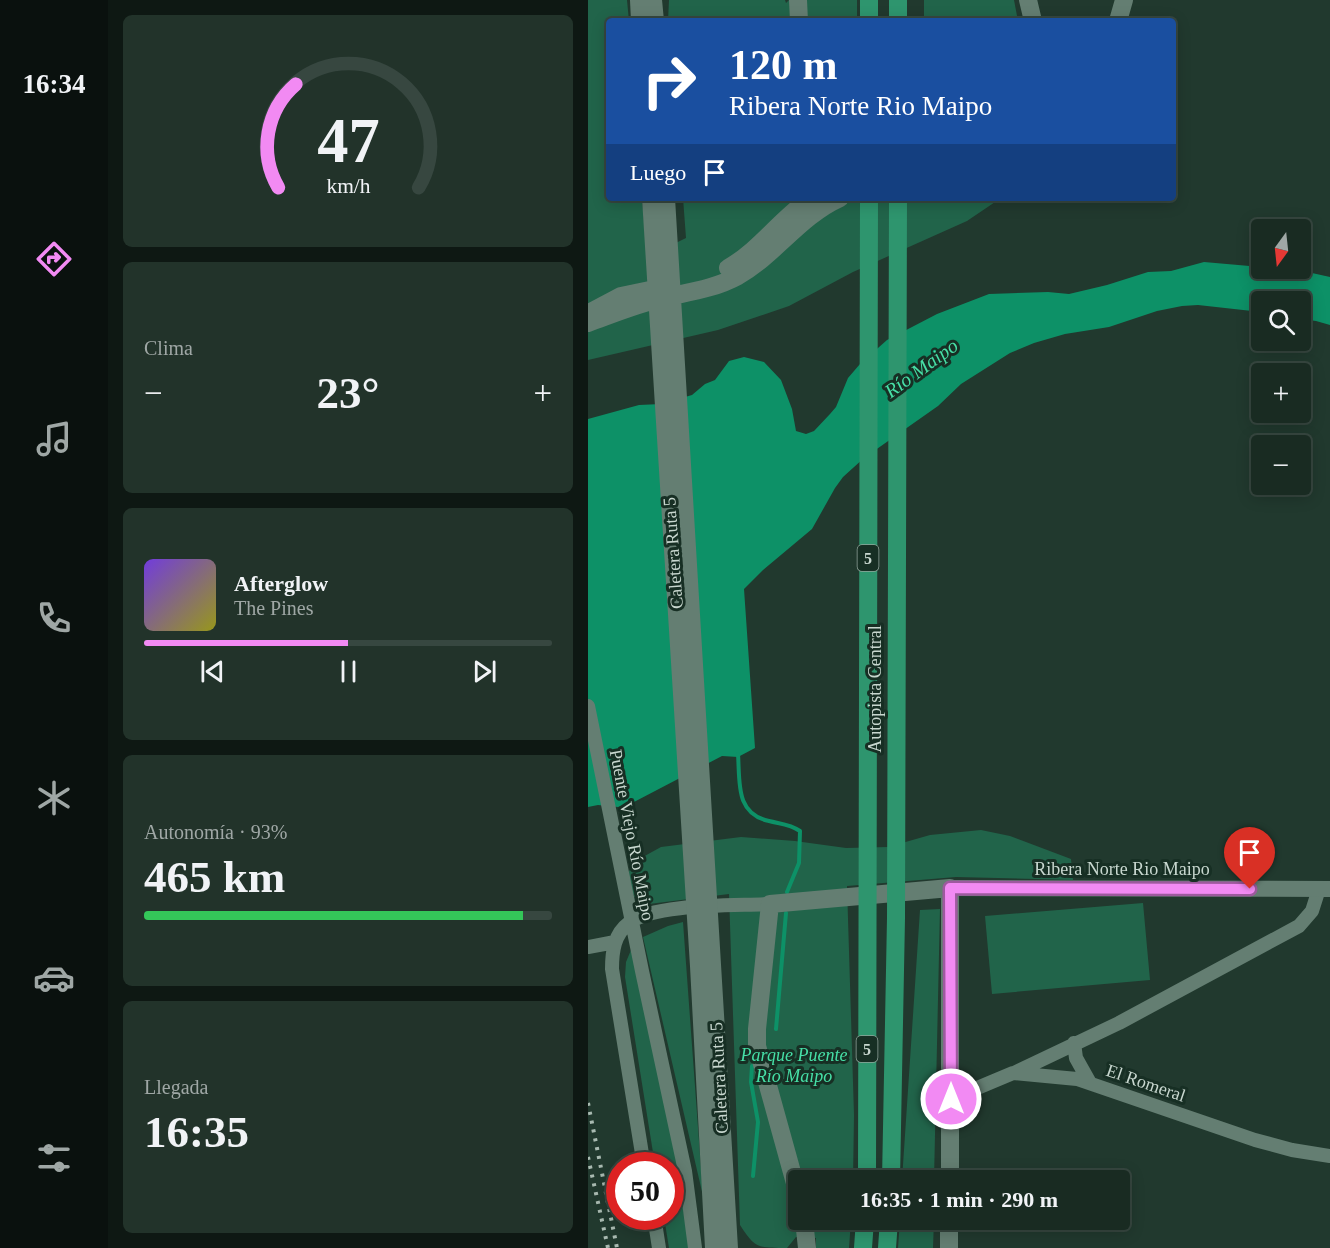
<!DOCTYPE html>
<html lang="es">
<meta charset="utf-8">
<style>
:root{--surface:#192b22;--page:#22332a;--text:#f1f3f6;--muted:#9fa7a5;--line:#374740;--accent:#f28af3}
body{margin:0;font-family:"Times New Roman",serif;background:var(--page);color:var(--text);height:100vh;display:flex;flex-direction:column;font-size:22px;white-space:nowrap}
*{box-sizing:border-box;margin:0}
p{font-size:20px;color:var(--muted)}
.icon{flex:none;width:33px;height:33px;fill:none;stroke:currentColor;stroke-width:2;stroke-linecap:round;stroke-linejoin:round}
.map{position:relative;flex:1;overflow:hidden}
.sheet{display:flex;flex-direction:column;gap:15px;padding:15px;background:#0e1813;width:480px}
.sheet>*{flex:none}
.top-card{position:absolute;left:18px;top:18px;width:570px;height:183px;border-radius:6px;box-shadow:0 3px 15px #0003,0 0 0 2px var(--line);background:#1a4fa0;color:#fff;overflow:hidden}
.needle{width:39px;rotate:195deg}
.controls{position:absolute;left:663px;top:219px;display:grid;gap:12px}
.controls a{display:grid;place-items:center;width:60px;height:60px;border-radius:6px;background:var(--surface);box-shadow:0 3px 15px #0003,0 0 0 2px var(--line);font-size:30px}
.speed{position:absolute;left:18px;top:1152px;display:flex;gap:12px;font-size:30px;font-weight:700;text-align:center}
.speed>*{display:grid;place-content:center;width:78px;height:78px;border-radius:50%;background:var(--surface);box-shadow:0 3px 15px #0003,0 0 0 2px var(--line);line-height:1}
.speed .limit{border:9px solid #d22;background:#fff;color:#111}
.pin{position:absolute;display:grid;place-items:center;width:51px;height:51px;color:#fff;margin:-62px -26px;border-radius:50% 50% 50% 0;rotate:-45deg;box-shadow:0 0 6px #0007}
.pin .icon{rotate:45deg}
.me{position:absolute;width:66px;margin:-33px;rotate:0deg;stroke-linejoin:round;filter:drop-shadow(0 0 4px #0008)}
.turn{display:flex;align-items:center;gap:21px;height:126px;padding:0 24px;font-size:27px}
.turn .icon{width:78px;height:78px;stroke-width:2.5}
.turn b{display:block;font-size:42px;line-height:51px}
.then{display:flex;align-items:center;height:57px;padding:0 24px;background:#0003;gap:12px;font-size:22px}
.big{font-size:45px;font-weight:800;line-height:1.1}
.sheet .tile{flex:1;display:flex;flex-direction:column;justify-content:center;gap:9px;min-width:0;padding:0 21px;border-radius:9px;background:var(--page)}
.sheet .dial{align-items:center;gap:0}
.dial svg{height:156px;overflow:visible;fill:none;stroke:var(--line);stroke-width:7;stroke-linecap:round;text-anchor:middle}
.dial text{fill:var(--text);stroke:none}
.song{display:flex;align-items:center;gap:18px}
.cover{width:72px;height:72px;border-radius:9px;background:linear-gradient(135deg,hsl(260 70% 55%),hsl(60 70% 35%))}
.played{height:6px;border-radius:3px;background:linear-gradient(90deg,var(--accent) 50%,var(--line) 50%)}
.keys{display:flex;justify-content:space-around;direction:ltr}
.heat{display:flex;justify-content:space-between;align-items:center;font-size:33px;direction:ltr}
.charge{height:9px;border-radius:4px;background:linear-gradient(90deg,#34c759 93%,var(--line) 0)}
.trip{position:absolute;left:200px;top:1170px;width:342px;height:60px;border-radius:6px;background:var(--surface);box-shadow:0 3px 15px #0003,0 0 0 2px var(--line);font-weight:800;line-height:60px;text-align:center}
main{display:flex;flex:1;min-height:0}
.menu{display:flex;flex-direction:column;width:108px;justify-content:space-around;align-items:center;background:#0a110e;color:var(--muted)}
.menu .icon{width:42px;height:42px}
.menu .active{color:var(--accent)}
.menu b{font-size:27px;color:var(--text)}
.map>svg:first-child{display:block}
</style>
<main>
<nav class="menu">
<b>16:34</b>
<svg class="icon active" aria-label="directions" viewBox="0 0 24 24"><path d="M12 3l9 9-9 9-9-9zM9 14v-3h6M13 9l2 2-2 2"/></svg>
<svg class="icon" aria-label="music" viewBox="0 0 24 24"><path d="M9 18V5l10-2v13"/><circle cx="6" cy="18" r="3"/><circle cx="16" cy="16" r="3"/></svg>
<svg class="icon" aria-label="phone" viewBox="0 0 24 24"><path d="M5 4h4l2 5-3 2q2 4 5 5l2-3 5 2v4C11 20 4 13 5 4z"/></svg>
<svg class="icon" aria-label="climate" viewBox="0 0 24 24"><path d="M12 3v18M4 7l16 10M4 17L20 7"/></svg>
<svg class="icon" aria-label="car" viewBox="0 0 24 24"><path d="M5 17H2v-5l4-1 3-4h7l3 4 3 1v5h-3M9 17h6M6 11h13"/><circle cx="7" cy="17" r="2"/><circle cx="17" cy="17" r="2"/></svg>
<svg class="icon" aria-label="filters" viewBox="0 0 24 24"><path d="M4 7h16M4 17h16"/><circle cx="9" cy="7" r="2"/><circle cx="15" cy="17" r="2"/></svg>
</nav>
<section class="sheet">
<div class="tile dial"><svg viewBox="0 0 100 80">
<path d="M14 69A42 42 0 1 1 86 69"/>
<path d="M14 69A42 42 0 0 1 23 16" stroke="#f28af3"/>
<text x="50" y="56" font-size="32" font-weight="700">47</text>
<text x="50" y="72" font-size="11">km/h</text>
</svg></div>
<div class="tile"><p>Clima</p>
<div class="heat"><a>−</a><b class="big">23°</b><a>+</a></div>
</div>
<div class="tile">
<div class="song"><i class="cover"></i><div><b>Afterglow</b><p>The Pines</p></div></div>
<div class="played"></div>
<div class="keys"><svg class="icon" aria-label="previous" viewBox="0 0 24 24"><path d="M18 5L8 12l10 7zM5 5v14"/></svg><svg class="icon" aria-label="pause" viewBox="0 0 24 24"><path d="M8 5v14M16 5v14"/></svg><svg class="icon" aria-label="next" viewBox="0 0 24 24"><path d="M6 5l10 7-10 7zM19 5v14"/></svg></div>
</div>
<div class="tile"><p>Autonomía · 93%</p><b class="big">465 km</b><div class="charge"></div></div>
<div class="tile"><p>Llegada</p><b class="big">16:35</b></div>
</section>
<div class="map">
<svg width="742" height="1248" viewBox="0 0 742 1248">
<rect width="100%" height="100%" fill="#21392e"/>
<path fill="#21644a" d="M0,0h39l2,21h-20v177h33l5,59 39,-19 -3,-40h318l-34,23 -114,51 -64,34 -71,24 -130,30z
M81,0h116l1,3 3,-3h68v21h-189z
M336,0h90l4,21h-94z
M393,830l29,6 61,23 2,21 -117,-3 -109,9 7,229 -1,65h-55v40h53l-2,28h-33v-10l-20,-1 -9,11c-30,0 -32,0 -47,-23l-11,-331 -80,10 -12,-3 -9,-15 1,-15 12,-13 20,-11 80,-10 54,4 51,7 42,-1 42,-12z
M555,903l7,77 -158,14 -7,-78z
M352,909l-6,271h-32l18,-270z
M95,922l20,274 -60,-259 25,-11z
M43,950l48,210 11,88h-21l-5,-31 6,-1v-50l-15,-1 -30,-188 1,-15z
M312,1220h34l-1,28h-35z"/>
<path fill="#0d9167" d="M616,262l57,5 1,1 32,1 36,8v48l-14,-4 -15,-2 -1,-17h-38l-1,10 -63,-7 -16,1 -25,5 -48,16 -44,7 -31,9 -24,10 -49,31 -23,22 -74,52 -21,19 -8,11 -23,41 -49,41 -19,19 11,159 -17,9 -16,-1 -88,46 -16,5 -20,-2 -10,2v-388l51,-14 22,-1 31,-9 13,-11 10,-4 14,-19 15,-4 20,5 17,18 11,29 4,22 10,3 8,-3 16,-17 6,-7 12,-29 12,-14 27,-24 50,-26 52,-20 59,-2 21,2 38,-9 41,-13 23,-1z"/>
<g fill="none" stroke-linecap="round" stroke-linejoin="round">
<path stroke="#0d9167" stroke-width="4" d="M150,754c2,28 -3,60 31,67 12,3 21,3 31,10l-1,32 -12,29
M188,1029l10,-116
M164,1066l-1,16 7,40 -5,54"/>
<path stroke="#647e72" stroke-width="14" d="M0,706l54,265 43,200 10,77
M0,947l27,-5
M486,1043l2,15 14,25
M426,1073l105,-50 180,-97 13,-15 7,-22
M363,1099l62,-26 64,6 178,61 37,10 38,6
M56,1166l-32,-197c0,-17 2,-35 17,-46 26,-20 107,-17 141,-19
M66,1216l5,32"/>
<path stroke="#647e72" stroke-width="16" d="M362,888l380,1"/>
<path stroke="#647e72" stroke-width="18" d="M51,0l1,21
M65,0l2,21
M210,0l1,21
M440,0l5,21
M530,21l6,-21
M63,198l48,768 15,282
M78,198l63,1050
M140,268c32,-18 53,-50 83,-70
M1,313l32,-17 43,-9
M0,323c25,-9 49,-19 75,-25 26,-6 51,-9 75,-22 38,-22 62,-60 102,-78
M210,1194l-41,-148v-17l13,-125 180,-16v292
M216,1220l3,28
M361,1220v28"/>
<path stroke="#2e956e" stroke-width="18" d="M281,0v21
M310,21v-21
M279,1180l2,-982
M303,1180l5,-262 2,-720
M275,1248l2,-28
M299,1248l2,-28"/>
<path stroke="#a9bab1" stroke-width="4" stroke-dasharray="3 6" stroke-linecap="butt" d="M0,1103l29,145
M0,1157l20,91"/>
</g>
<g fill="none" stroke-linecap="round" stroke-linejoin="round">
<g stroke="#9d5a9e" stroke-width="15">
<path id="route" d="M363,1099l-1,-211 300,1"/>
</g>
<use href="#route" stroke="#f28af3" stroke-width="10"/>
</g>
<g text-anchor="middle" stroke-width="6" stroke-linejoin="round" paint-order="stroke">
<g fill="#172f24" stroke="#93a59c" stroke-width="1.5">
<rect x="269.5" y="545" width="21" height="26" rx="4.5"/>
<rect x="268.5" y="1036" width="21" height="26" rx="4.5"/>
</g>
<g font-size="16" font-weight="bold" fill="#c8d7cf">
<text x="280" y="564">5</text>
<text x="279" y="1055">5</text>
</g>
<g font-size="18" fill="#c8d7cf" stroke="#172f24">
<text transform="translate(85 553) rotate(-94)" y="6">Caletera Ruta 5</text>
<text transform="translate(287 689) rotate(-90)" y="6">Autopista Central</text>
<text transform="translate(44 835) rotate(79)" y="6">Puente Viejo Río Maipo</text>
<text x="534" y="875">Ribera Norte Rio Maipo</text>
<text transform="translate(131 1078) rotate(-93)" y="6">Caletera Ruta 5</text>
<text transform="translate(558 1083) rotate(19)" y="6">El Romeral</text>
</g>
<g font-size="18" font-style="italic" fill="#46dfa6" stroke="#172f24">
<text x="206" y="1061">Parque Puente<tspan x="206" dy="21">Río Maipo</tspan></text>
</g>
<g font-size="20" font-style="italic" fill="#47dfa6" stroke="#172f24">
<text transform="translate(333 368) rotate(-36)" y="7">Río Maipo</text>
</g>
</g>
</svg>
<div class="controls">
<a><svg class="needle" viewBox="-14 -14 28 28"><path d="M0-13l5 13h-10z" fill="#e53935"/><path d="M0 13l5-13h-10z" fill="#9fa7a5"/></svg></a>
<a><svg class="icon" aria-label="search" viewBox="0 0 24 24"><circle cx="10" cy="10" r="6"/><path d="M15 15l6 6"/></svg></a>
<a>+</a>
<a>−</a>
</div>
<div class="speed"><div class="limit">50</div></div>
<div class="pin" style="left:662px;top:889px;background:#d93025"><svg class="icon" aria-label="arrive" viewBox="0 0 24 24"><path d="M6 21V4h12l-3 4 3 4H6"/></svg></div>
<svg class="me" style="left:363px;top:1099px" viewBox="-20 -20 40 40"><circle r="17" fill="#f28af3" stroke="#fff" stroke-width="3"/><path d="M0-11L8 9 0 5-8 9z" fill="#fff"/></svg>
<div class="trip">16:35 · 1 min · 290 m</div>
<div class="top-card">
<div class="turn"><svg class="icon" aria-label="right" viewBox="0 0 24 24"><path d="M7 20v-9h11M14 6l5 5-5 5"/></svg><div><b>120 m</b>Ribera Norte Rio Maipo</div></div>
<div class="then">Luego<svg class="icon" aria-label="arrive" viewBox="0 0 24 24"><path d="M6 21V4h12l-3 4 3 4H6"/></svg></div>
</div>
</div>
</main>
